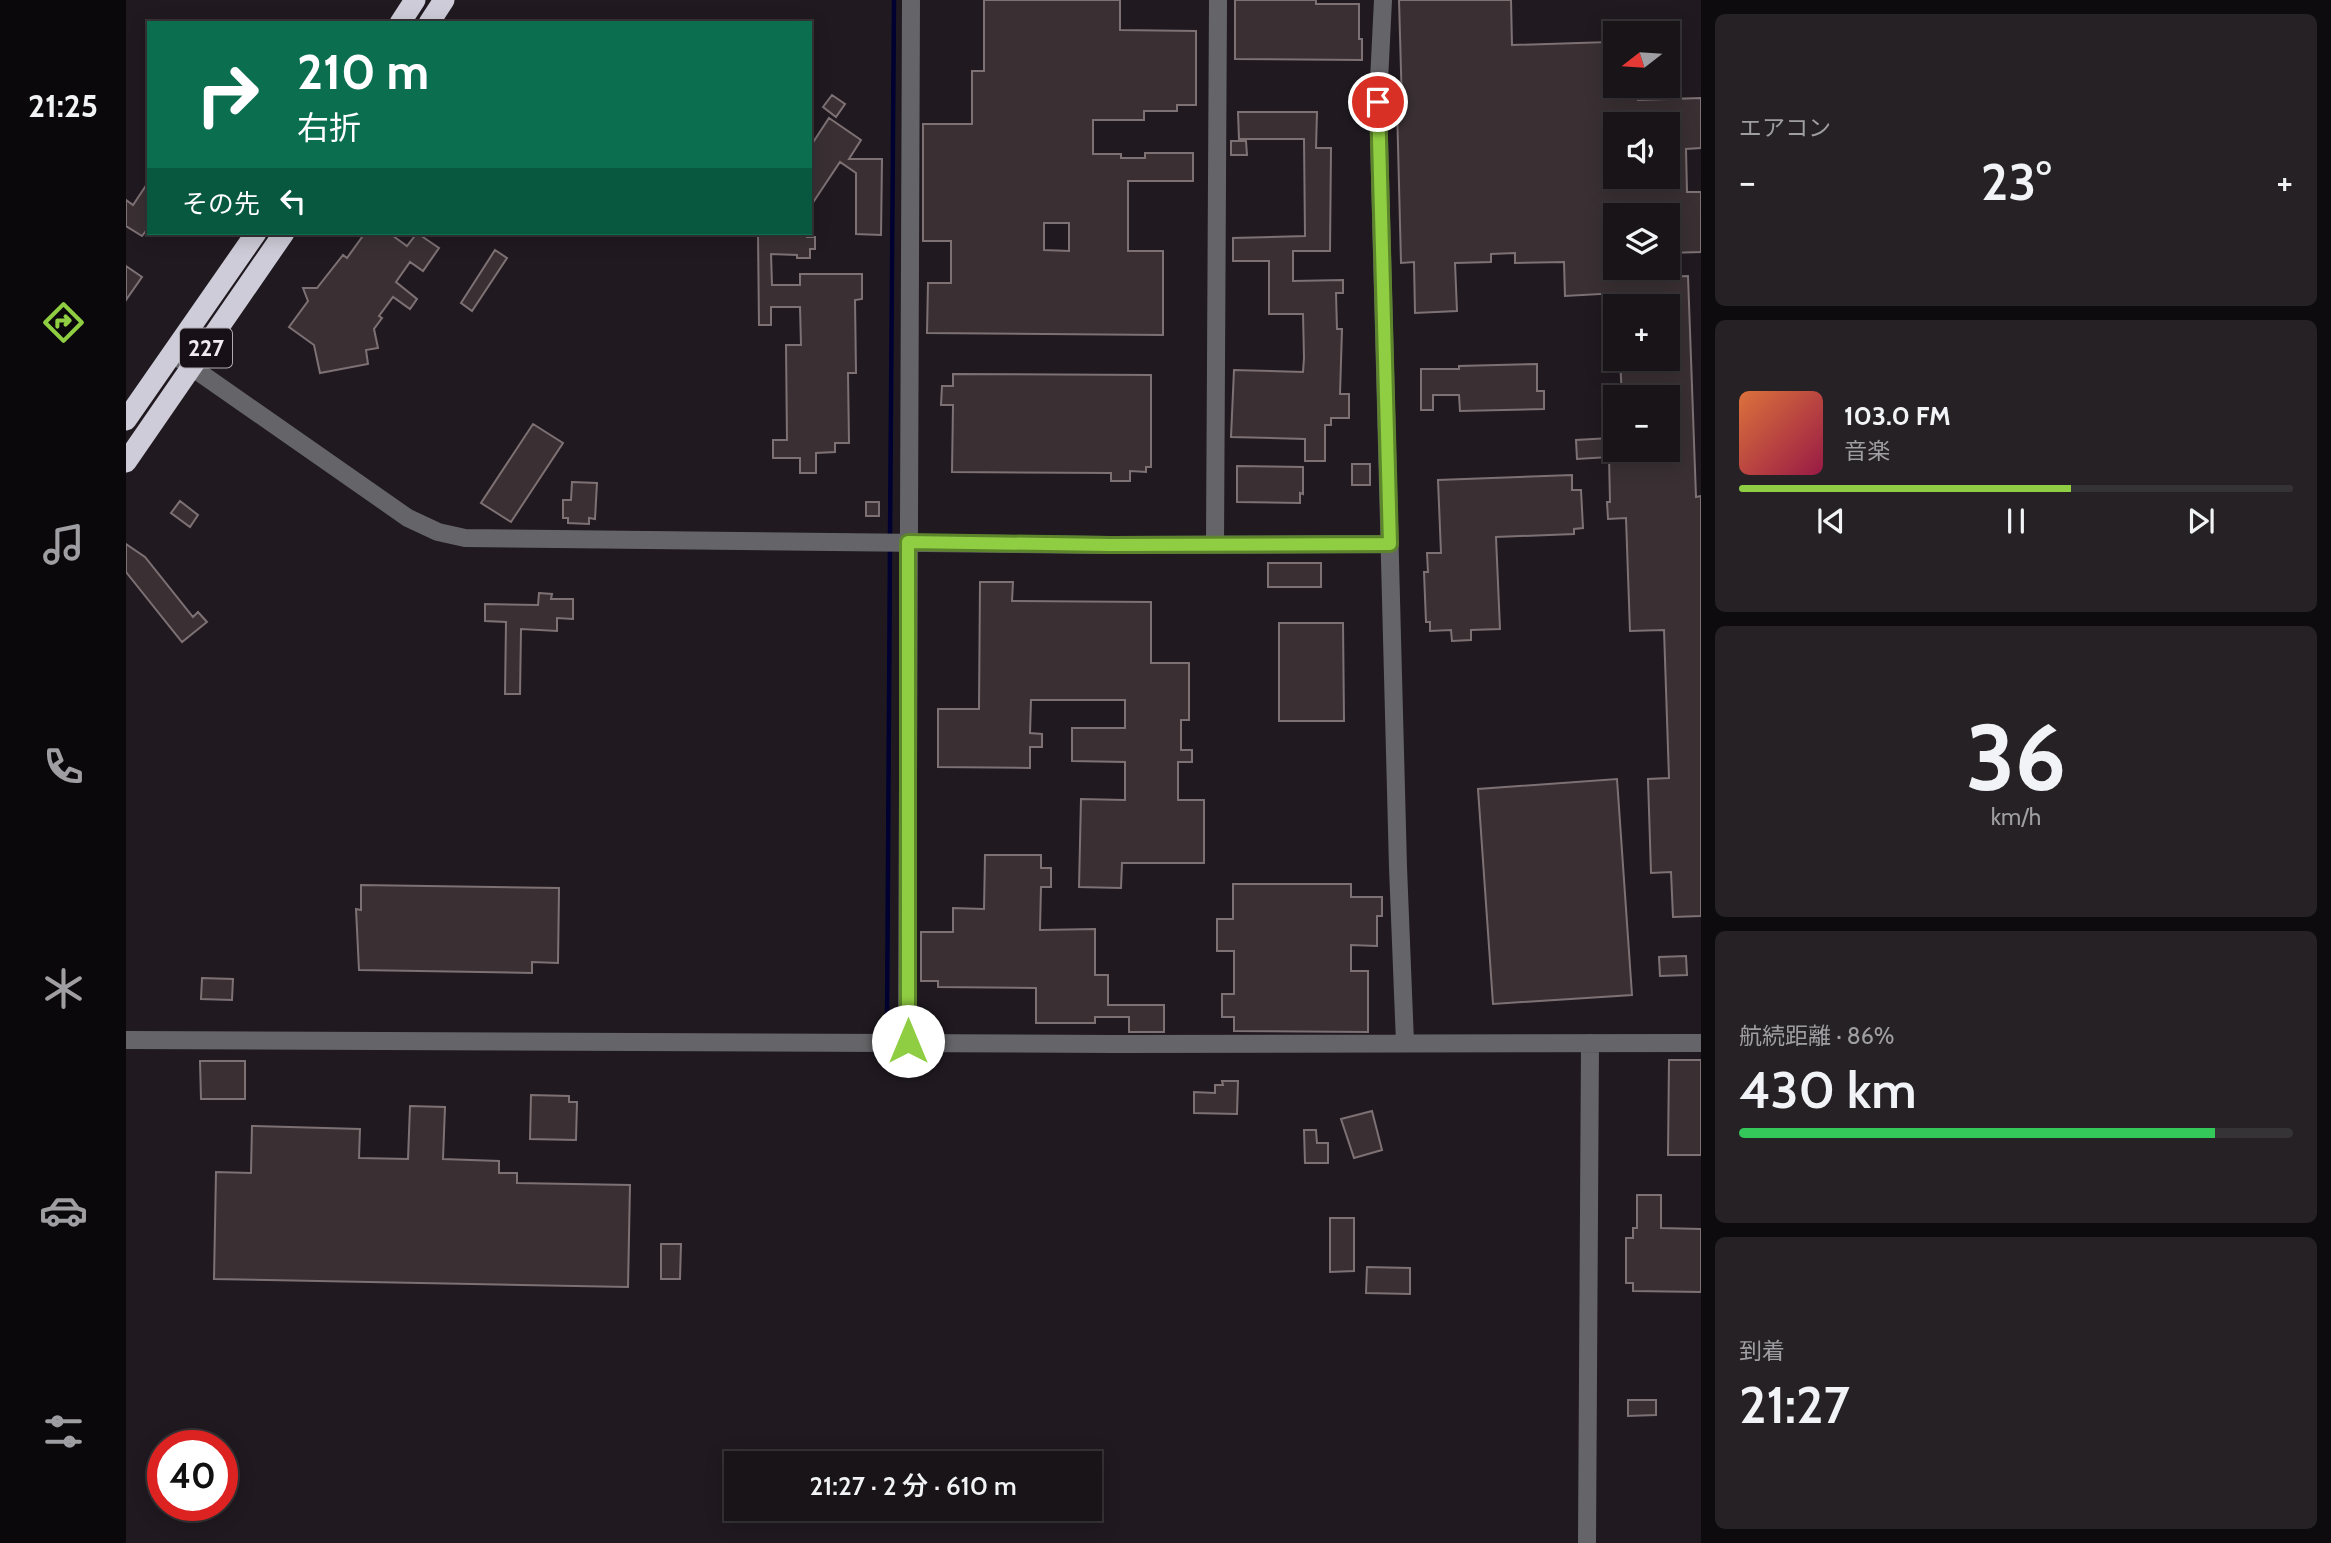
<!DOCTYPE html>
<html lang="ja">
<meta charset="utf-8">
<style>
:root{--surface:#181418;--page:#252125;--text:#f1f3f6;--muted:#9f9ea2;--line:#363337;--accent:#8fcd42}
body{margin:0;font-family:Cabin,"Noto Sans JP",sans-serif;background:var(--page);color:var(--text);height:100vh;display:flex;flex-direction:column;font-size:26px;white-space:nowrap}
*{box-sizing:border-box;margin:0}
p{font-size:23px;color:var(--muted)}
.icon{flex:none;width:38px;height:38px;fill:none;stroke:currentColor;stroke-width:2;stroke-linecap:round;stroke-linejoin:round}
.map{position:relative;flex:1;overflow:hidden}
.panel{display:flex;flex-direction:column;gap:14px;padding:14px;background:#0d0b0d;width:630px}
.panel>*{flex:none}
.guide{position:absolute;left:21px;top:21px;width:665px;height:214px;border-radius:0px;box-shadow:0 4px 18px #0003,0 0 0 2px var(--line);background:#0b6e4f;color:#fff;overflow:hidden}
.needle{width:46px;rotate:253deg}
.buttons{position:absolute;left:1477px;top:21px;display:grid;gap:14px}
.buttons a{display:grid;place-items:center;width:77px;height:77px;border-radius:0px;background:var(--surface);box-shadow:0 4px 18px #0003,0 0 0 2px var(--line);font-size:35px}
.speed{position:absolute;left:21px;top:1430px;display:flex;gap:14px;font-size:35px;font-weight:700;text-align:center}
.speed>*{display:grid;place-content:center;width:91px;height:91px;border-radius:50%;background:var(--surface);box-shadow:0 4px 18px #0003,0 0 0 2px var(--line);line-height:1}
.speed .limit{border:10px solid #d22;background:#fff;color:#111}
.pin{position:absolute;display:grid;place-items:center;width:60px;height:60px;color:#fff;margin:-30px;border:4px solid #fff;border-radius:50%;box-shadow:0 2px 7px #0007}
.me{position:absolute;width:77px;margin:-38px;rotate:0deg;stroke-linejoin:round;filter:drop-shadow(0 0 5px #0008)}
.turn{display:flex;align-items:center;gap:24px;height:147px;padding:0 35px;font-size:32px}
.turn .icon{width:91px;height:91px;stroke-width:2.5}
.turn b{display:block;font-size:49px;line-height:60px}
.then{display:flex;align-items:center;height:66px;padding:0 35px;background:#0003;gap:14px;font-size:26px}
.big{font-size:52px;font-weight:600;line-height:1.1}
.panel .tile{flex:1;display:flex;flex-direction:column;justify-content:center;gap:10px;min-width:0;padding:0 24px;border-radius:10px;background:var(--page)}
.panel .dial{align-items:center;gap:0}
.dial b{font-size:91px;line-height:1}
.song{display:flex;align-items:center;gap:21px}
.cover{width:84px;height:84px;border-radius:10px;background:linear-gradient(135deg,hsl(20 70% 55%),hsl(340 70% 35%))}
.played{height:7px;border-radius:4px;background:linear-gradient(90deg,var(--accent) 60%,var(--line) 60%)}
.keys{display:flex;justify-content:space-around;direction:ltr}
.heat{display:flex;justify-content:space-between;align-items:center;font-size:38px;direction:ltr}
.charge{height:10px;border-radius:5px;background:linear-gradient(90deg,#34c759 86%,var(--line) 0)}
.trip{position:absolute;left:598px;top:1451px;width:378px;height:70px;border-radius:0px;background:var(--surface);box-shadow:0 4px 18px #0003,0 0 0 2px var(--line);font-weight:600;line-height:70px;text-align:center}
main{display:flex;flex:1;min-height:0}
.tabs{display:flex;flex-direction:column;width:126px;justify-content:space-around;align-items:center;background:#0a080a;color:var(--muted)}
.tabs .icon{width:49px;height:49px}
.tabs .on{color:var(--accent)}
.tabs b{font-size:32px;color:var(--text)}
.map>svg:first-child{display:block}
</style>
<main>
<nav class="tabs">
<b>21:25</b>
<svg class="icon on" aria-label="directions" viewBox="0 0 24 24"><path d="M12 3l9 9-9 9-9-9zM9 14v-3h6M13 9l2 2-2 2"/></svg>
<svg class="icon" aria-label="music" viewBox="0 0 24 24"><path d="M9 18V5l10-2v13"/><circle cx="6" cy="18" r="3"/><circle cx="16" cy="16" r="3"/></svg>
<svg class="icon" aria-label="phone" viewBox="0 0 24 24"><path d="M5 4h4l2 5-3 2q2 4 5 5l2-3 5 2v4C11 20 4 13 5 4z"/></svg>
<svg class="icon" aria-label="climate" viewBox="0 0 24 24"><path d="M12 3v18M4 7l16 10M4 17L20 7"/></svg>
<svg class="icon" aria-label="car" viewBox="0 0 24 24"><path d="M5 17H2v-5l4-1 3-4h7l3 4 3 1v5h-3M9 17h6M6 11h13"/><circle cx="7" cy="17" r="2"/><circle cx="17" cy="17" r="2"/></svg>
<svg class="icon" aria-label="filters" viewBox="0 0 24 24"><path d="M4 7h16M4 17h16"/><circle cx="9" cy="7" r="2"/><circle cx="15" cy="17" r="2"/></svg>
</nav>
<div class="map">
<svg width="1575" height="1543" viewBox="0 0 1575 1543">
<rect width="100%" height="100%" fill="#201a20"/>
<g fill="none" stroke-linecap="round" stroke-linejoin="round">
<path stroke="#000031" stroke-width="4.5" d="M764,538l4,-538
M761,1025l3,-479"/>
</g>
<path fill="#3a3033" stroke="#7d7174" stroke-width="2" fill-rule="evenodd" d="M858,0h136v30l76,1v74h-19v6h-33v9h-51v34h28v4h24v-5h48v28h-65v70h35v84l-236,-2 1,-50h23v-42h-28v-117h49v-53h12zM918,223h25v28l-25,-1z
M1109,0h81v4h43v35h3v21l-127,-1z
M1273,0h112l1,45 97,-3 1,49h27l1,9 63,-2v50l-15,1 1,43h14v60l-33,1v-38h-53v39h-12l1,25 84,-3 8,221 5,-1v420l-28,1 -2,-45 -20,1 -3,-94 21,-1 -5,-148 -34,1 -4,-113 -18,1 -1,-17h3l-1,-45 -32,2 -1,-19 34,-2v12h58v-53h-46l-2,-38h48v-53h-50v-13l-53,3 -1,-34 -49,1v-10l-24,1v8l-36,1 2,48 -42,2 -1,-51 -13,1 -4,-157h5zM1485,124h57v53h-56z
M706,95l13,9 -9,13 -13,-10z
M1112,112h79l-1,36h15l-1,103h-37v30l50,-1v13h-7l1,36h5l-2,65h9v24h-18v7h-6v36h-20v-22l-74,-2 3,-67 69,2 1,-14 -1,-44h-34v-53h-36v-23l72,-2 -1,-97h-65z
M703,118l32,22 -12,19h33l-1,76 -25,-1v-61l-16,-11 -30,45v-60z
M1105,141h15l1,14h-16z
M23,181v46l-7,9 -16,-10v-26l7,5z
M239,233h24l18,13 10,-13 22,15 -16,23 -13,-9 -14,20 21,17 -7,10 -17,-12 -14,19 3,2 -8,11 4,19 -12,2 2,14 -48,9 -6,-28 -25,-18 19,-26 -5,-13h14l26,-33 4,3z
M632,233h49v4h8v12h-5v9h-13v-3l-26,-1 1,31h28v-11h62v25l-7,1 1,73h-8l1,70h-14v9l-19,1v20h-16v-15h-27v-18h14l-1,-95h15l-1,-38h-29v18h-12z
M369,250l12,8 -35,53 -11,-8z
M0,266l16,11 -16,23z
M1411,364v27h7v18l-84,2 -1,-16h-26v15h-12v-41h38v-3z
M827,374l198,1v92h-5v5l-16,-1v10h-19v-8l-159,-1 1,-67h-12l1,-19h11z
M407,424l30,19 -52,79 -30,-19z
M1226,464h18v21h-18z
M1111,466l66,1v27l-3,-1v10l-63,-1z
M1446,475v15h9l2,38 -9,1v5l-78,3 4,92 -29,1v10l-19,1 -1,-11 -21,1v-9h-4l-2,-50h4l-1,-19h14l-3,-73z
M446,482l25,1 -2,36 -6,-1v6l-21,-1v-5h-5v-18h8z
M54,501l18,14 -8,12 -19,-14z
M740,502h13v14h-13z
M0,544l19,13 48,60 5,-5 9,10 -25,20 -56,-70z
M1142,563h53v24h-53z
M854,582h33l-1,19 139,1v61h38v57h-8v30h11v12h-14v38h26v63h-82l-1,25 -42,-1 2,-88 44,1v-38l-53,-1v-33h53v-28h-94l-1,33 12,1v13h-12v21l-92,-1v-58h41z
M413,593l13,1 -1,5h22v20l-16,-1v13l-36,-2 -1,65h-15l1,-72 -21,-1v-17l53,1z
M1153,623h64l1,98h-65z
M1491,779l15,216 -139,9 -15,-215z
M859,855h56v13h10v19h-10l-1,43 55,-1v46h13v30h56v27h-35v-15h-34v6h-59v-35l-98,-1v-6h-17v-49h32v-24l31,1z
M1107,884h118v13h31v19h-5v30l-26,-1v26h17v61l-134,-1v-14h-12v-23h12v-43h-17v-32h16z
M235,885l198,3 -1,75 -26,-1v11l-173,-3 -3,-61 5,1z
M1560,956l1,19 -27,1 -1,-19z
M76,978l31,1 -1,21 -31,-1z
M1543,1060h32v95h-33z
M74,1061h45v38h-44z
M1096,1081h16l-1,33 -43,-1v-21l21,1v-8h8z
M405,1095l38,1v6h8l-1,38 -46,-1z
M284,1106l35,1 -2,52 56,2v12h18v10l113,2 -2,102 -414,-8 2,-107 35,1 1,-47 108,3 -1,29 49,1z
M1246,1111l10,39 -28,8 -13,-39z
M1178,1130h12l1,13h11v20h-23z
M1511,1195h24v33l40,1v63l-68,-1v-8h-7v-45h7v-10h4z
M1204,1218h24v53l-24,1z
M535,1244h20l-1,35h-19z
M1241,1267l43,1v26l-44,-1z
M1502,1400h28v15l-28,1z"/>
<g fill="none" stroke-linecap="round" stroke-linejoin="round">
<path stroke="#656569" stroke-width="18" d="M1257,0l-5,101 20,766 7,176
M47,354l235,164 30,14 27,6 644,7 281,-1
M1089,544l3,-544
M0,1040l990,4 585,-1
M781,1041l4,-1041
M1461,1543l3,-500"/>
<path stroke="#ceccd8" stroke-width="21" d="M274,23l15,-23
M303,23l15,-23
M0,420l130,-187
M0,462l158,-229"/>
</g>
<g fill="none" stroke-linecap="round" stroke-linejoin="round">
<g stroke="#5d852b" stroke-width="18">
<path id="route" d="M782,1041v-499l202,3 280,-1 -12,-442"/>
</g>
<use href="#route" stroke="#8fcd42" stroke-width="12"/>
</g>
<g text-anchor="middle" stroke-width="7" stroke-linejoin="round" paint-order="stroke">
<rect fill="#171117" stroke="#aeaaaf" stroke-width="2" x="54" y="328.5" width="52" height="39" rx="5"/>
<g font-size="23" font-weight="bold" fill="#efebf0">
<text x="80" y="356">227</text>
</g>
</g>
</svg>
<div class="buttons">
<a><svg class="needle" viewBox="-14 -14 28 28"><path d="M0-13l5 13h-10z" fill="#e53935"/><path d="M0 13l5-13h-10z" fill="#9f9ea2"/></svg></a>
<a><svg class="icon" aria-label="sound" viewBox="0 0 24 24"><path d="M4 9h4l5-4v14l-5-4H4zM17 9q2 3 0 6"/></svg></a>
<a><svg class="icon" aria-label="layers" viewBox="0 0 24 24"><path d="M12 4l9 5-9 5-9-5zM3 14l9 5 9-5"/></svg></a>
<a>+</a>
<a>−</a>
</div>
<div class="speed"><div class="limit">40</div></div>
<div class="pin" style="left:1252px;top:102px;background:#d93025"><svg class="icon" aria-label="arrive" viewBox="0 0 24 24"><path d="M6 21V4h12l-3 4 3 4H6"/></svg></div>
<svg class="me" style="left:782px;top:1041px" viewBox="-20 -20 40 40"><circle r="19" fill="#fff"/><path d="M0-13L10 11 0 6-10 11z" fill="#8fcd42"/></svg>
<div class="trip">21:27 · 2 分 · 610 m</div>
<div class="guide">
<div class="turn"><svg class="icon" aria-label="right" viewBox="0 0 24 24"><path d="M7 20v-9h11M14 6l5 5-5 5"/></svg><div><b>210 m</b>右折</div></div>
<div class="then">その先<svg class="icon" aria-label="left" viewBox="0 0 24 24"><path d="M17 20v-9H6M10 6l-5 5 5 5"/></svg></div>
</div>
</div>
<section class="panel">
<div class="tile"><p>エアコン</p>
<div class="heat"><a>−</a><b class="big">23°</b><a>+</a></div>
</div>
<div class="tile">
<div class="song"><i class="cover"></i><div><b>103.0 FM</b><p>音楽</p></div></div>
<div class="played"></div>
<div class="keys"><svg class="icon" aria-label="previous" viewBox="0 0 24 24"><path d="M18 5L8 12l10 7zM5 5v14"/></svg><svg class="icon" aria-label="pause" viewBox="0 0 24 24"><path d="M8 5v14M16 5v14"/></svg><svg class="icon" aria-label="next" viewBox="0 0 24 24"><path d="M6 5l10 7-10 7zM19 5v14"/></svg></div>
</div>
<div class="tile dial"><b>36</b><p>km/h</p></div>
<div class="tile"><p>航続距離 · 86%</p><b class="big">430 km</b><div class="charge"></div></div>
<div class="tile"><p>到着</p><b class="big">21:27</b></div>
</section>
</main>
